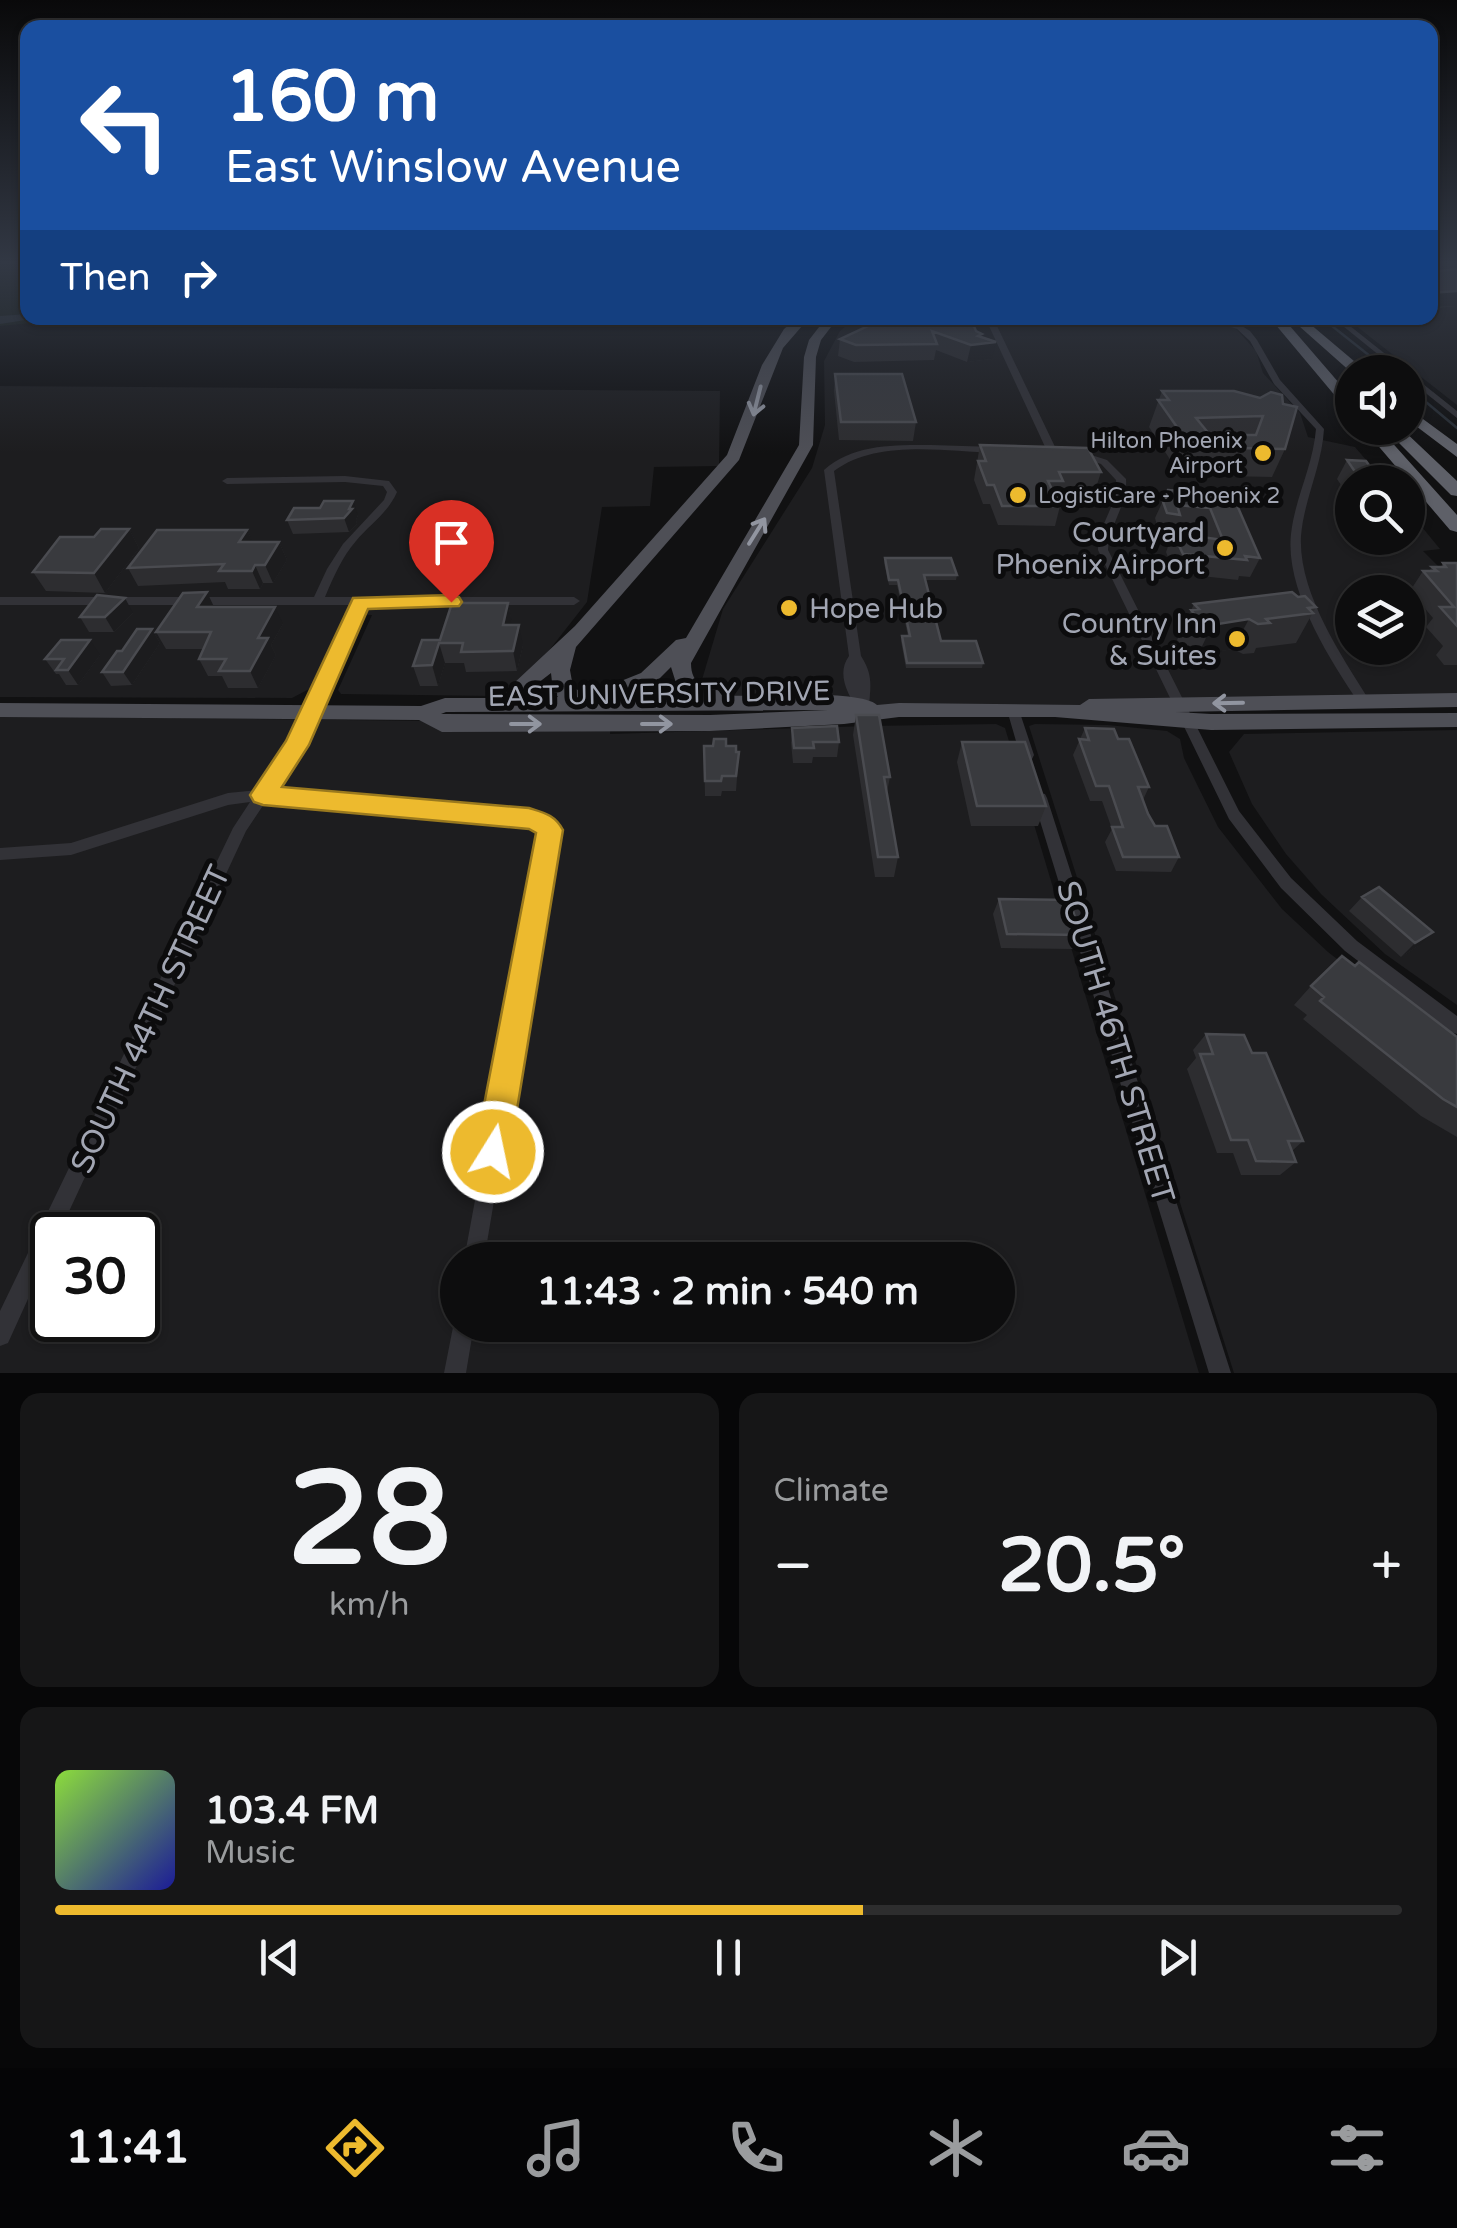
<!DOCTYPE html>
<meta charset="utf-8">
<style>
:root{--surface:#0d0d0e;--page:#161617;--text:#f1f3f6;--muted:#9a9c9e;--line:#2d2d2e;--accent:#edba2e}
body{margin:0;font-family:"Varela Round",sans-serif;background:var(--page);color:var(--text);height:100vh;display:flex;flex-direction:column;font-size:38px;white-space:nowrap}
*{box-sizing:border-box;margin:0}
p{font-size:32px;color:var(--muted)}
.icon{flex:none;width:55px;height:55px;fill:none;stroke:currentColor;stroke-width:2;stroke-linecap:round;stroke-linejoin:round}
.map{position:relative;height:1373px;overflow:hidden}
.details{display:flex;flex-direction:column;gap:20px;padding:20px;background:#070708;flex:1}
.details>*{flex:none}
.hud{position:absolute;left:20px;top:20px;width:1418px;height:305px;border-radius:20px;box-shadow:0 2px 8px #0004,0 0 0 2px var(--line);background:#1a4fa0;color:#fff;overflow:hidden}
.tools{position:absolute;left:1335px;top:355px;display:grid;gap:20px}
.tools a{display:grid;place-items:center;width:90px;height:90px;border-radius:50%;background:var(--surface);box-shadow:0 2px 8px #0004,0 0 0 2px var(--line);font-size:50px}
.speed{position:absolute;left:30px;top:1212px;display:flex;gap:20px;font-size:50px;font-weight:700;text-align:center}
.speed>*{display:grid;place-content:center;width:130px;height:130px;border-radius:50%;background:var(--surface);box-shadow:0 2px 8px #0004,0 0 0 2px var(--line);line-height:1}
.speed .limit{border:5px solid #111;border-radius:15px;background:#fff;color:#111}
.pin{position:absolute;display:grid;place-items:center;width:85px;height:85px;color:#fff;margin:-102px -42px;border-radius:50% 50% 50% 0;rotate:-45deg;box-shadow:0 0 10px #0007}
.pin .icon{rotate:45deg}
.me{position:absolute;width:110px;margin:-55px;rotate:10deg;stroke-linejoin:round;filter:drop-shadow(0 0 8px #0008)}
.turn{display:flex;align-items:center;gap:35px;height:210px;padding:0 40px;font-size:45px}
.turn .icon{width:130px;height:130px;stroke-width:2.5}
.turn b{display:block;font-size:70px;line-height:85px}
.then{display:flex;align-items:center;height:95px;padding:0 40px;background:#0003;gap:20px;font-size:38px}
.big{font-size:75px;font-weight:700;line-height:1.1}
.details .card{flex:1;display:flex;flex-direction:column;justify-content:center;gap:15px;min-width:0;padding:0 35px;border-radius:20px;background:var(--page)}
.details .dial{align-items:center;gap:0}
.dial b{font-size:130px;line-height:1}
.song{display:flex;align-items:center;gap:30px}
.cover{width:120px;height:120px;border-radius:15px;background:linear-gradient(135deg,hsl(90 70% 55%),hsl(240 70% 35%))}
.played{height:10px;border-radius:5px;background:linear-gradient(90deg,var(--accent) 60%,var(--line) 60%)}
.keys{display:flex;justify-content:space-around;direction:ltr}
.heat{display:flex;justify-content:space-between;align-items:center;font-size:55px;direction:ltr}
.details .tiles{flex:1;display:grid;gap:20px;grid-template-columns:1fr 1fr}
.card:last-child{grid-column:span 2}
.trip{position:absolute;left:440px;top:1242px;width:575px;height:100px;border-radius:50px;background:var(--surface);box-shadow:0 2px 8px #0004,0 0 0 2px var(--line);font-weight:700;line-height:100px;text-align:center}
.tabs{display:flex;height:160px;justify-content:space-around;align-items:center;background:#050506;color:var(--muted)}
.tabs .icon{width:70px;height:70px}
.tabs .current{color:var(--accent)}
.tabs b{font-size:45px;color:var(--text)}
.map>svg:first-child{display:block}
</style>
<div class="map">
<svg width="1457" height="1373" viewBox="0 0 1457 1373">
<rect width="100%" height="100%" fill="#111112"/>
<path fill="#1d1d1f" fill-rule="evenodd" d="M1430,261h27v144l-111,-87h84z
M856,318h384l4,3 -14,1 26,29 7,22 37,40 8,24 47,10 30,35h-33v56h56v-28l32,39 -17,2 34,34v115l-558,10 -201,-17 25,-84 89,-141 13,-43 -1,-64 16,-30zM1352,592h56v56h-56z
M0,386l720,5 -1,75 -65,1 -4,39 -48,1 -15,95 -58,74 -35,20 -153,-2 -3,-4 34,-75 -28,-1 -31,73 -21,11 -292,-1z
M0,716l611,7 -1,11 259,-8 127,-2 9,4 194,645h-1199zM52,1235h86v85h-86zM458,1260h540v65h-540z
M1035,724l73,1 59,6 13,8 4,19 34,69 64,82 46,43 113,87 16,-3v337h-223l-205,-647z
M1457,730v275l-72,-51 -64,-60 -35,-40 -34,-50 -23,-52 15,-18z"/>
<path fill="#171d18" d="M0,261h27l1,57h56l-84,8z"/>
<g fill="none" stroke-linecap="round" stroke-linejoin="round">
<path stroke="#282e35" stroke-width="2.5" d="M1322,318l68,54
M1408,387l49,41"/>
<path fill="#282e35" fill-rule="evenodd" d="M28,314l4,5 -32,5v-8z"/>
<path fill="#323237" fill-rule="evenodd" d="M1333,318h7l117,93v7l-49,-39v-7h-8z
M953,322h276l13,4 8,5 7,9 23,40 44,49c-2,37 -20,70 -23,107 -3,56 40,119 68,164l-2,3h-8c-30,-45 -74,-113 -68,-169 4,-36 22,-68 25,-105l-42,-45 -24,-43 -13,-12 -9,-3h-231l60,125 -5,3 -5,-3 -58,-125h-36z
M931,445l64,2 5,3 -5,3c-50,-2 -119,-14 -161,18l27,185c13,20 9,31 8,52l-6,5 -5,-2c-10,-17 -22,-37 -9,-55l-25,-186c29,-26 70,-25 107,-25z
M1079,451l28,9 19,19c2,26 -17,45 -18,71l131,261 52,67 66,63 100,75v18l-6,-2 -106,-81 -64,-63 -52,-69 -131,-269c0,-26 20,-44 18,-70l-15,-16 -25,-8v-4z
M345,476l44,5 8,11c-9,21 -27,32 -41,49 -14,16 -23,37 -31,56h249l6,4 -6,4h-208l-62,140 -31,46 270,25 5,2 9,12 -73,430h-20l79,-429 -4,-4 -273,-26 -20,30 -188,404h-6v11l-44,97 -8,3v-35l233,-483 17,-26 -22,3 -157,50 -71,5v-12l71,-5 157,-50 30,-3 33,-47 63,-138h-354v-8h314l13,-28 16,-25 41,-44 3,-8 -4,-6 -38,-4 -118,2 -5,-3 5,-3z
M1013,705l6,5 15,45 -2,4h-10l-2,-4 -13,-45z
M1040,793l5,1 2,4 184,575h-22l-176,-575 2,-4z
M455,1317h3v8h16l-8,48h-22z"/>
<path fill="#4e4f56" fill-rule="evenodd" d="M797,318h12l-26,30 -44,112 -163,187 -6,23 3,17 13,8 55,-22 35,-33 10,-2 113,-193 5,-88 5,-17 17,-22h12l-17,22 -5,17 -3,88 -122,218c0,23 15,24 33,29l3,4c28,0 134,-7 150,9l22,-2 181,2 9,-6 368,-6v14l-281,5 35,2 246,-1v14l-246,3 -156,-13h-156l-55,7 -134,7 -268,1 -23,-12 -419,-3v-14l421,3 24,-8h45l23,-14 62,-58 152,-171 35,-90 22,-36zM671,667l5,16 13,14h-68l34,-14zM551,673l2,18 5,6h-38zM828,710l-118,5 -269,-1 5,-2z"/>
<path fill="#5e6068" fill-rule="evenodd" d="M1270,318h13l69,80v14l-5,-2z
M1290,318h13l64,54 -15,1z
M1408,408l49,36v13l-49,-37z
M1363,428h16l78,87v17l-7,-2z
M1384,428h17l56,53v15l-6,-1z"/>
</g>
<path fill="#2d2d30" d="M1434,261h23v45l-20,2 -9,16 -43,-6h45v-48z
M897,325l79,6 6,3 -1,3 11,22 -25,3 -31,-12 -2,10 -80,2 -16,-6 2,-17z
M835,374l81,48 -3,19 -74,-1 -5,-49z
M1162,391l98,7 25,51 -13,28 -92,-2 -31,-48z
M980,445l121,27 -6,19h-35l-2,9 2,6 -5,20 -57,-1 -8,-21h-7l-9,-24z
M1347,460l34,22h-29v47h-3l-8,-12 10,-17 -14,-21z
M1168,490l65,6 27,62 -10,19 -11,-1 -1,4 -64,-7 -8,-21 7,-19 33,5 -5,-11 -25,-3 -4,10 -13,-1 -4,-15z
M358,515l-2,5 1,4 -8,8 -56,2 -6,-14z
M129,529l10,19 -34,45 -59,-2 -13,-19 61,-35z
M247,530l5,12h27l8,18 -14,23h-10l-3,6h-32l-3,-7 -87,4 -10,-18z
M885,558l72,17 -1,5h-31l16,61 42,22 -1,5h-76l-5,-27 1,-5h6l-11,-51h-8l-5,-22z
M1443,563h14v102h-13l-8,-10 7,-9 -17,-19 7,-9 -23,-27 13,-20h6l3,-4h9z
M1298,597l18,10 -20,36 -40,5 -2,5 -11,1 -10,-5 -35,6 -4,-5 -7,1 -10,-11 17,-36z
M508,603l4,22 11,20 -6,26 -51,1 -2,-9h-19l-7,23h-18l-7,-20 27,-26z
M214,607l69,17 -12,21 5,10 -18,33h-30l-6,-12h-14l-9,-17 4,-10h-37l-10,-17z
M133,613l-19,19h-25l-9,-15z
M152,629l8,14 -28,42 -21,1 -9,-14 20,-21z
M100,655l-22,30h-12l-7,-11h-3l-11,-15z
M856,715l34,62 -3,15 11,65 -4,20h-19l-22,-142z
M792,728l47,14 -2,15h-24l-1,6h-19l-2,-20z
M1085,728l33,11 31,48 -6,13 12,26 24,31 -8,15 -55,-1 -11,-29 7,-13 -10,-28h-12l-17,-46z
M962,742l84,64 -8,20h-67l-14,-64z
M704,746h22l10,6h3l-3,39h-14l-1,5h-16z
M1362,897l56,49 -17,11 -52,-46z
M999,899l81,36 -7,14 -72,-1 -8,-34z
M1311,986l146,51v100l-36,-21 -118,-97 4,-4 -13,-10z
M1206,1034l46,19 51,88 -11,10 4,11 -16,13h-39l-8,-22h-16l-30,-84 9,-11 -3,-8z"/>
<path fill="#1c1c1e" d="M1457,291v15l-27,1v-14z
M982,334l-2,10 16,-2 -4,17 -25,3 4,-17 7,-9z
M353,501l5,14 -2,5 1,4 -8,8 -5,-14z
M129,529l10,19 -34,45 -11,-20z
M247,530l8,18 -16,-6z
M279,542l8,18 -14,23 -8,-18z
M255,565l8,18 -3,6 -8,-18z
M207,592l8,17 -18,-2z
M125,598l8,15 -19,19 -9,-15z
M508,603l4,20 -5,22 -4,-20z
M275,607l8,17 -12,21 5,10 -18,33 -8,-17 8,-33z
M1249,619l-16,30 -35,6 14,-30z
M519,625l4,20 -6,26 -4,-20z
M152,629l8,14 -28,42 -9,-13z
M90,640l10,15 -22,30 -10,-15z
M439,643l6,20 -7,23 -6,-21z
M1433,932l-15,14 -17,11 14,-14z"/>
<path fill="#393a3e" stroke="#4a4b50" stroke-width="2.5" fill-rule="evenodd" d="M1457,269v22l-27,2v-21z
M885,318l10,1 2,6 7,-4 14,5 12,-4 43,2 3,7 6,3 -4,2 18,6 -25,3 -39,-14 5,13 -81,1 -16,-6z
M835,374h67l14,48h-75z
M1162,391h72l26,7 11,-6 11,3 1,9 14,3 -12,42 -94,-2 -33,-47h11zM1263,416l-7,19h-46l-14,-17z
M980,445l108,3 13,24h-42l4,9h-15l12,25h-58l-8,-21h-7l-9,-24h8z
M1347,460l19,1 15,21h-19z
M1168,490l65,6 27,62 -15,-2 2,4 -64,-6 -10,-21 50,7 -13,-32 -33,-3 3,10 -13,-2 -5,-14 5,-1z
M324,501h29l-4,8h3l-8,9 -57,2 7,-12h26z
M101,529h28l-35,44 -61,-1 27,-35h34z
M157,530h90l-8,12h40l-14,23h-10l-3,6h-33l5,-7 -96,4z
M885,558h66l6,17h-33l17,66h35l7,22h-76l-5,-27h8l-12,-56h-9z
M1443,563h14v63l-17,-19h14l-31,-36h14l-5,-4h14z
M207,592l-10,15h78l-17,31h10l-18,33h-31l7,-12h-27l12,-27h-55l27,-39z
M1292,592l6,5 7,-1 11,11 -8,1 5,5 -47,6 4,4 -12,1 -9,-5 -37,6 -4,-5 -8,1 -9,-11 8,-1 -5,-5z
M97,595l28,3 -20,19h-25z
M452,603h56l-5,22h16l-6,26 -52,1 2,-9h-24l-7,22 -19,1 9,-26h18z
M137,629h15l-29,43h-21l15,-21h5z
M61,640h29l-22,30h-12l8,-11h-19z
M856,715h23l11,62h-6l14,80h-20z
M837,726l2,16h-26l1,6h-20l-2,-20z
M1085,728l29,1 4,10h11l20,48h-11l10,27 7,12h12l12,31h-56l-11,-30h11l-14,-41h-13l-17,-47 10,1z
M714,739h12v7h10v6h3l-3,24h-14l-1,5h-16l-1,-35h9z
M962,742h63l21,64h-69z
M1379,887l54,45 -18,11 -53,-46z
M999,899l71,1 10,35 -73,-1z
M1342,956l13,10 4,-4 98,75v70l-14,-8 -123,-98 4,-4 -13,-11z
M1206,1034l38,1 8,18h14l37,88h-15l8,21 -40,-1 -8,-21h-17l-31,-86h13z"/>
<defs><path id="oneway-shaft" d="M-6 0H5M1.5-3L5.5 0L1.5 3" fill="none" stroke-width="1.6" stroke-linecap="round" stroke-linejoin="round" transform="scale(2.5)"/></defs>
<g stroke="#9195a0">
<use href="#oneway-shaft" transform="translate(757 401) rotate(104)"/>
<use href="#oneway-shaft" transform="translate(757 531) rotate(-58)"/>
<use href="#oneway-shaft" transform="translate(1228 703) rotate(179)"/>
<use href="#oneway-shaft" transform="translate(526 724)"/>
<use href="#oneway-shaft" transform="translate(657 724)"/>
</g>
<linearGradient id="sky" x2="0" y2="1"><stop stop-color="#09090a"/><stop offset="0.58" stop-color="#323844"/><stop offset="1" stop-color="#323844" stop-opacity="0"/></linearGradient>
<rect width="1457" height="453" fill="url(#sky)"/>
<path fill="#edba2e" stroke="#9a791e" stroke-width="2.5" d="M451,595l8,2 3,5 -3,4 -91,3 -59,136 -27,42 247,21c16,5 26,7 34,22l-53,322 -5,12 -12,5 -13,-5 -5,-12 61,-319 -7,-4 -266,-24 -9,-3 -4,-7 36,-54 67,-143z"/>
<g fill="#edba2e" stroke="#0c0c0d" stroke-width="4">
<circle cx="1263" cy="453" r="10"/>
<circle cx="1018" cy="495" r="10"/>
<circle cx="1225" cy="548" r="10"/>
<circle cx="789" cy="608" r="10"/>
<circle cx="1237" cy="639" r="10"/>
</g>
<g text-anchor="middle" stroke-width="10" stroke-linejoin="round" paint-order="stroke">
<g font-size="22" fill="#a2a6b3" stroke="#0c0c0d" text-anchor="end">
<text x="1243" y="448">Hilton Phoenix<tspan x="1243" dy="25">Airport</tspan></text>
<text x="1038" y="503" text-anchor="start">LogistiCare - Phoenix 2</text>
</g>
<g font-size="28" fill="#a2a6b3" stroke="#0c0c0d" text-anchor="end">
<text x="1205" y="542">Courtyard<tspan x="1205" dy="32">Phoenix Airport</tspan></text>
<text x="809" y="618" text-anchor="start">Hope Hub</text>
<text x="1217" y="633">Country Inn<tspan x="1217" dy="32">&amp; Suites</tspan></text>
</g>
<g font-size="28" fill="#a2a6b3" stroke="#0c0c0d">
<text transform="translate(659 693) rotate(-1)" y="10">EAST UNIVERSITY DRIVE</text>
</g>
<g font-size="32" fill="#a2a6b3" stroke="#0c0c0d">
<text transform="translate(150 1019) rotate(-65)" y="11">SOUTH 44TH STREET</text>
<text transform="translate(1116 1042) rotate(73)" y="11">SOUTH 46TH STREET</text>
</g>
</g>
</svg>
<div class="tools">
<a><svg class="icon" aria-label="sound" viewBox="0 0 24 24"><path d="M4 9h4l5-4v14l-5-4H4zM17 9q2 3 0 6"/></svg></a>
<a><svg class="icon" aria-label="search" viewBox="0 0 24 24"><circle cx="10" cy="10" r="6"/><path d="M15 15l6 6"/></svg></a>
<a><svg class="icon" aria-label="layers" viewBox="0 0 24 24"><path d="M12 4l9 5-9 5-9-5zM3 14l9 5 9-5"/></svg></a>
</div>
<div class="speed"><div class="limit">30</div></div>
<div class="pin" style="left:451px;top:602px;background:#d93025"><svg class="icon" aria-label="arrive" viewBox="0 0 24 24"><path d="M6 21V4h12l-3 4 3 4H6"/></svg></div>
<svg class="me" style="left:493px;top:1152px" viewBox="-20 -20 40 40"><circle r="17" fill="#edba2e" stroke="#fff" stroke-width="3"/><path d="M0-11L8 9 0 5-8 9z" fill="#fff"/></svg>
<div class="trip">11:43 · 2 min · 540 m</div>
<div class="hud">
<div class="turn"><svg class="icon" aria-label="left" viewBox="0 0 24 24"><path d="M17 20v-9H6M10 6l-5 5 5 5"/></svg><div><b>160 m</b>East Winslow Avenue</div></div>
<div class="then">Then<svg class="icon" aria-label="right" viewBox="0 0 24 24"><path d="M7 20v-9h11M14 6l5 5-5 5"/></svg></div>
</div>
</div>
<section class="details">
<div class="tiles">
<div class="card dial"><b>28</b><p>km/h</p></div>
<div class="card"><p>Climate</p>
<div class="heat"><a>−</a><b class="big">20.5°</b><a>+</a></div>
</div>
<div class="card">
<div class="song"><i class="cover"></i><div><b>103.4 FM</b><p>Music</p></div></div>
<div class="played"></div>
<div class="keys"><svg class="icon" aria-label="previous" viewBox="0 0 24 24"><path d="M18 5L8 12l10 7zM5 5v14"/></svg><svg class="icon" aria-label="pause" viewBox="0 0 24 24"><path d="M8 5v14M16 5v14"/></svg><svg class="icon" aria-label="next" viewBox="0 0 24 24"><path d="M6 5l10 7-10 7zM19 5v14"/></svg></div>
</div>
</div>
</section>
<nav class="tabs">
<b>11:41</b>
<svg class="icon current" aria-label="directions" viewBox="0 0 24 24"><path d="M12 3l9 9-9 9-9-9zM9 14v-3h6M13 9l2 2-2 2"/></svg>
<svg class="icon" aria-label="music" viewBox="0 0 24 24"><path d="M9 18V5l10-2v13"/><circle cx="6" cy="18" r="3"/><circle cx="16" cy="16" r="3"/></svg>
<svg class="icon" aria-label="phone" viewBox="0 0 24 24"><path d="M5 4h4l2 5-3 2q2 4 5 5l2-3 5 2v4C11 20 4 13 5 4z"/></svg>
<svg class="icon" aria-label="climate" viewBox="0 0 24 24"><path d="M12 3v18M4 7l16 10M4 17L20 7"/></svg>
<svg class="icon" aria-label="car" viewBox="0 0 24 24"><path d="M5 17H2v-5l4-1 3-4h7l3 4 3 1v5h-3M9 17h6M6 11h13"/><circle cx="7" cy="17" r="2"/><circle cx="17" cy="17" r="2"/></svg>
<svg class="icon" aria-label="filters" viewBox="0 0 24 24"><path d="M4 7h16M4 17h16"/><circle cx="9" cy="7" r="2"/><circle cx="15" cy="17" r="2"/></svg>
</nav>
